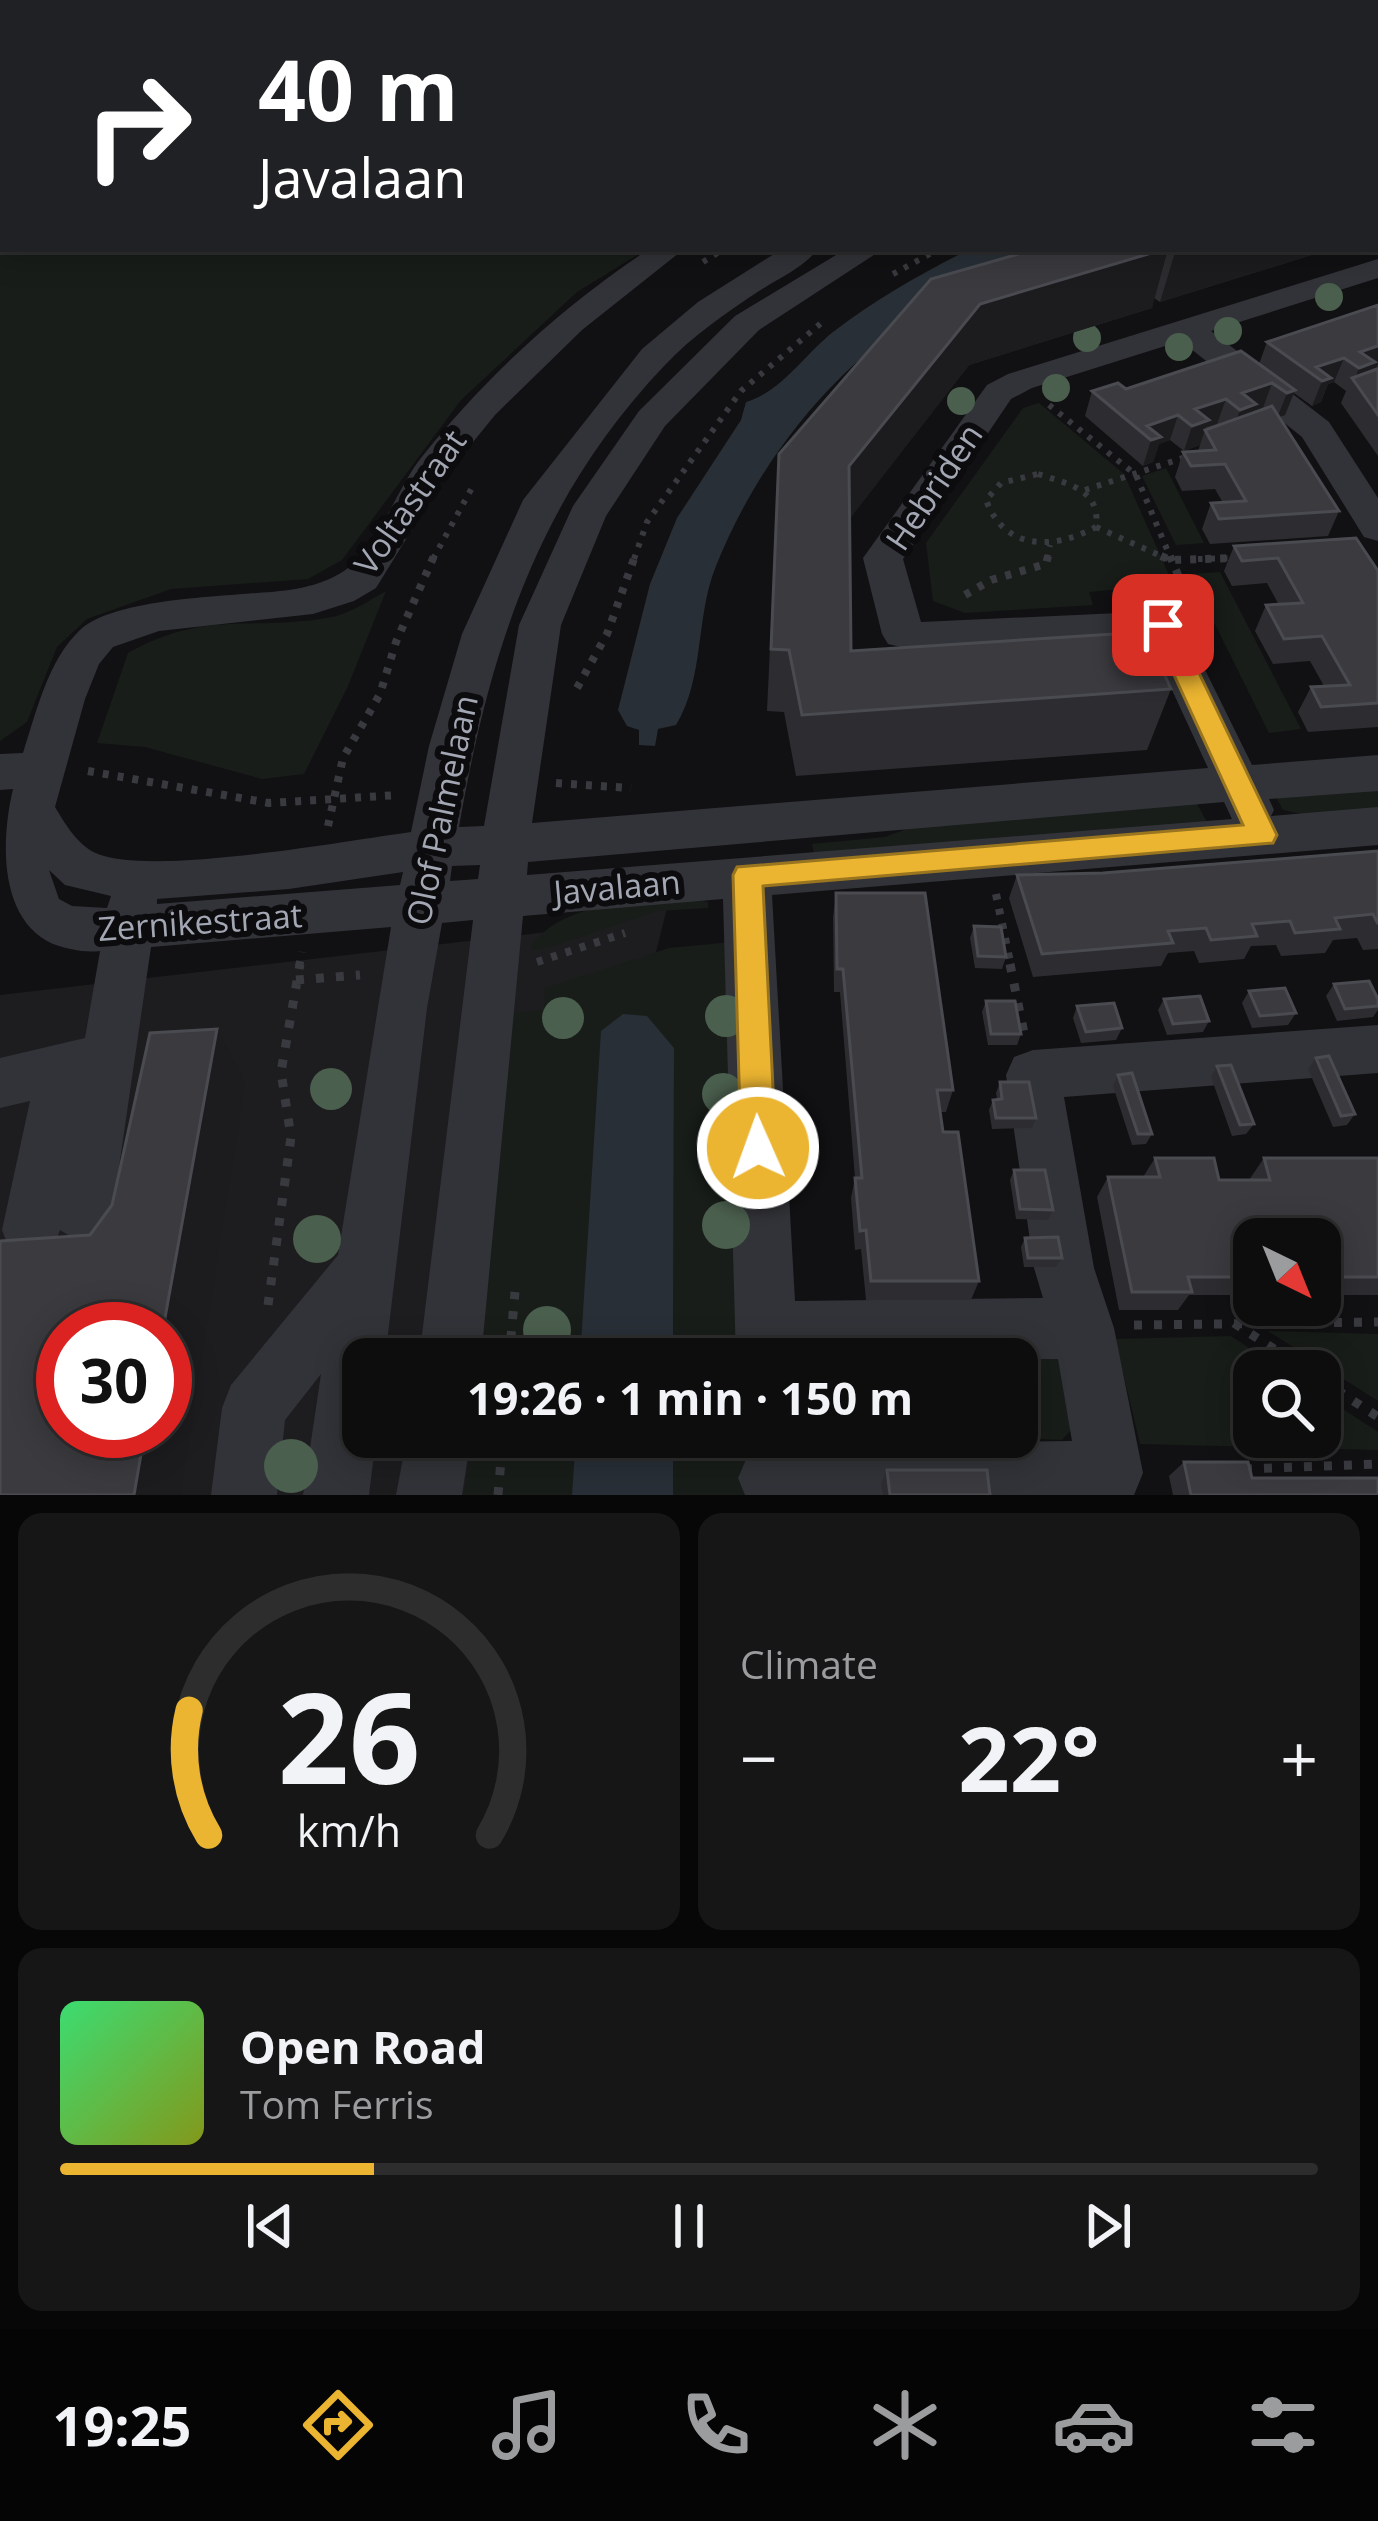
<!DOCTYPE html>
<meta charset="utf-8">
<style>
:root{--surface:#0d0d0e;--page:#161617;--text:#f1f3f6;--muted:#9a9c9e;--line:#2d2d2e;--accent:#ebb431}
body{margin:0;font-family:"Open Sans",sans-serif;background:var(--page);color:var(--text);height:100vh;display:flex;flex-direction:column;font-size:45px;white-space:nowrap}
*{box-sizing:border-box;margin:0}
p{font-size:39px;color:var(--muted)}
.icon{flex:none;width:66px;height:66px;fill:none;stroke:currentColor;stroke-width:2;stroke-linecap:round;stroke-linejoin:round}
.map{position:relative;height:1495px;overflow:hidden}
.drawer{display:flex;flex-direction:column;gap:18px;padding:18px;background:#070708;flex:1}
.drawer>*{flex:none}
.top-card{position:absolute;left:0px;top:0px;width:1380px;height:252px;box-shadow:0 6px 30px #0003,0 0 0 3px var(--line);background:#202124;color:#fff;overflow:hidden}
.needle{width:78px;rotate:137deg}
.tools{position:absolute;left:1233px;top:1218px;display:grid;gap:24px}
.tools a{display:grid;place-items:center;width:108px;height:108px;border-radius:24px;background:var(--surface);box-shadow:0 6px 30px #0003,0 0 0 3px var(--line);font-size:60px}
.speed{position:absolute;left:36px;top:1302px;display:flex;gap:24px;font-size:60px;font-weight:700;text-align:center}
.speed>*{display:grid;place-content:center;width:156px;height:156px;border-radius:50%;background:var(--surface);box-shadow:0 6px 30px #0003,0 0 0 3px var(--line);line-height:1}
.speed .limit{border:18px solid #d22;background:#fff;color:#111}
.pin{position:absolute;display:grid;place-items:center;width:102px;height:102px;color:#fff;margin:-51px;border-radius:24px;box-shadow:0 6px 18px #0006}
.me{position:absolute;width:132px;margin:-66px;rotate:358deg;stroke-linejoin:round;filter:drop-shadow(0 0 9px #0008)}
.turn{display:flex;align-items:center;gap:42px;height:252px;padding:0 60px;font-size:54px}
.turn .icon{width:156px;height:156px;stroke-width:2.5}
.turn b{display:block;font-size:84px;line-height:102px}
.big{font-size:90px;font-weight:700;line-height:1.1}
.drawer .widget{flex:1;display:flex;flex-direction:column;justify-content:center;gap:18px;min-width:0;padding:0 42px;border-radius:24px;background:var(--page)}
.drawer .dial{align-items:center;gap:0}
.dial svg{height:312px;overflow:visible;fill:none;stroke:var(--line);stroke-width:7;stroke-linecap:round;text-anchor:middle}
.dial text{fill:var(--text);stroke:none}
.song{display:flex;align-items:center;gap:36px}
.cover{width:144px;height:144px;border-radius:18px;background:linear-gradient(135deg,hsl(140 70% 55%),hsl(70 70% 35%))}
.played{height:12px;border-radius:6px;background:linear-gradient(90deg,var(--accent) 25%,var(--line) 25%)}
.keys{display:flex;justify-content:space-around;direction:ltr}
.heat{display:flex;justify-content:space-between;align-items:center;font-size:66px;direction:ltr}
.drawer .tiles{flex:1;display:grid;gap:18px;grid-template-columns:1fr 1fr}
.widget:last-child{grid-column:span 2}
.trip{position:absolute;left:342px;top:1338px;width:696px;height:120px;border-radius:24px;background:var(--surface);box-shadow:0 6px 30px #0003,0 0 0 3px var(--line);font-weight:700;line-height:120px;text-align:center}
.menu{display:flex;height:192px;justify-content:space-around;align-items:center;background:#050506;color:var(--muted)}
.menu .icon{width:84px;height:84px}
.menu .selected{color:var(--accent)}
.menu b{font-size:54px;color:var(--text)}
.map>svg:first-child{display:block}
</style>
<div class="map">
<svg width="1378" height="1495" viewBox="0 0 1378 1495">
<rect width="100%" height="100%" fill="#111113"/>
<path fill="#1d1d20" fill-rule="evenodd" d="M668,904l-34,136 -13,319h-258v78h254l-2,58h-615v-500l565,-65zM63,1329h102v102h-102z"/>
<path fill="#181d19" d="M0,206l3,43h644l-70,43 -116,108 -119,160 -34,19 -137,10 -84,30 -30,28 -30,75 -27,19z
M1039,403l85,71 49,110 -84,8 4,13 -128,8 -32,-12 -7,-58 97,-135z
M1166,468l38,75 -28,2 -34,-69z
M1220,572l81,157 -32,4 -79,-159z
M386,591l-38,95 -44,88 -42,5 -117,-32 -48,-4 31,-90c77,-43 121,-22 199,-35 21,-3 41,-17 59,-27z
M1378,785v32l-45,4 -50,-11 -6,-11 6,-6z
M1196,802l11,20 -392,37 -3,-15 73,-7 54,-20z
M694,899l14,3v6l-50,3 -107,36 -18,3 -2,-5c39,-47 106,-41 163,-46z
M732,942l11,417h-70l1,-311 -73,-17 -21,328h-101l30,-345 35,-5 1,-21 124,-40z
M1268,1331l110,3v67z
M1231,1336l53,35h-30v66h66v-43l58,38v18l-238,-6 -25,-105z
M1052,1349l11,11 11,67 -12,13 -73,-3h28v-78z
M471,1437h105l-4,58h-108z
M673,1437h72l2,58h-74z"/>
<path fill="#282f36" d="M970,249h84c-36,16 -75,30 -110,49 -103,59 -184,158 -228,268 -21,52 -11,111 -40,159l-18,4 -3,17 -16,-1v-15l-12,-4 -9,-16 32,-126 27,-66 64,-98 5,-18c35,-10 59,-48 87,-70 43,-33 89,-59 137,-83z
M623,1014l24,2 27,32 -1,311h-93l21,-328z
M576,1437h97v58h-101z"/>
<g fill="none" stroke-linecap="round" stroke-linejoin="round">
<path stroke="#383a3f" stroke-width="4.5" stroke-dasharray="3 6" stroke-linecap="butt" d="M1257,0l7,3
M1319,0l4,3
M215,3l16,-3
M0,127l3,-5"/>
<path stroke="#383a3f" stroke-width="6" stroke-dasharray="4.5 8" stroke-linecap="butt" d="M703,262l21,-13
M893,274l46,-25
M1049,405l87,70 35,84
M1038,474c30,10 63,15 58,53 -43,23 -91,24 -110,-27l15,-17z
M1085,490l101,-33
M1096,527l72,32
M433,559l41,-75
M634,559l13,-37 94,-131 85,-72
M1047,559l3,-14
M1198,559l41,-1"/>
<path stroke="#383a3f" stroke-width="8" stroke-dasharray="6 9" stroke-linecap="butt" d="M1161,556l9,4 69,-2
M1170,556l17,40
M965,595l26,-15 55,-16 2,-8
M577,688l30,-54 28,-78
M88,771l181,32 130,-8
M556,783l75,5
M328,826l15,-68 37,-64 16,-52 38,-86
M996,894l15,73
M537,962l88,-29
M299,967l3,-15"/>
<path stroke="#383a3f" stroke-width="9" stroke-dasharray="8 12" stroke-linecap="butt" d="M1010,964l14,69
M296,980l64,-5
M268,1305l23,-168 -10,-65 19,-108
M1234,1323l74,48
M1134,1325l244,-3
M509,1359l6,-67
M1320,1379l58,38
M1244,1469l134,-5
M498,1495l5,-58"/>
<path fill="#323338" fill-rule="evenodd" d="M97,0h38l-40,3z
M1116,0h30l2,3h-30z
M1188,0h28l2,3h-28z
M0,15h3v14h-3z
M1377,60h1v16h-1z
M1377,96h1v16h-1z
M649,249h35l-102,81 -87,85 -52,64 -67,109 -22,13 -41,13 -154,17 -46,16 -14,17 -14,35 -30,108c10,17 24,40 43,47 55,22 247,-13 313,-22l18,-86 33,-112 61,-134 119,-151 56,-47 84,-53h36c-14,18 -40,30 -59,42 -33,22 -67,45 -94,74 -127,133 -175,285 -206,462l25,-1 35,-201 54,-119 66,-95 96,-95 111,-67h37l-124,81 -94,96 -59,90 -45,109 -29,198 676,-55 -59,-128 -221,13 -40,-9 -6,-10 -19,-76 124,-173 21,-11 370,-115v19l-167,53 118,91 49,76v43l-14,-4 -62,-100 -121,-96 -149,47 -21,11 -108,160 18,63 242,-11 15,4 74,150 126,-10v36l-109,8 5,11 -3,6 107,-9v38l-606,50 23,406 248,-3 -9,-30 -28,-193 8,-18 19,-7 345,-25v48l-314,24 30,171 20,60 29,145 -9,22h-389l-7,-17 10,-23 23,-10 301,-4 -14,-82h-322l-13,-460 -200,17 -42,443h-62l54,-439 -31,3 -15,85 -42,351h-22v78h13l-7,58h-66l18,-121 -36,46 -8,75h-66l11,-87 9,-23 107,-130 53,-328 -240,20 -39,268 -8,20 -21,9 -23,-14 -8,21 -21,8 -21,-8 -8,-21 28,-129 -30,7v-50l85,-20 15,-87c-16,2 -32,-2 -47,-7 -53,-24 -53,-100 -40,-155l-13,1v-36l23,-1c13,-40 25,-93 57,-123 32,-30 133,-33 177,-37 30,-2 61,-5 87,-22 35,-24 51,-80 77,-113 65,-82 141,-151 228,-209zM1224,802l8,17 -705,56 1,-13zM480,865l-2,14 -28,2 2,-15zM49,870l16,15 46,11 -4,12 -35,-2 -13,-7zM403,872l-3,13 -243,19v-5l132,-10z
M407,1437h64l-9,58h-66z"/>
<path fill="#4f5056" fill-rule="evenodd" d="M589,0h37l-39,3z
M700,0h40l-42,3z
M789,0h39l-41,3z
M958,0h37l-39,3z
M3,176v22l-3,1v-22z"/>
<g stroke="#45474c" stroke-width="9">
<path id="rail" d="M0,153l3,-5
M0,197l3,-6"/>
</g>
<use href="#rail" stroke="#0c0c0e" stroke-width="6" stroke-dasharray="16" stroke-linecap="butt"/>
</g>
<g fill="#4b5f4e">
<circle cx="1329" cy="297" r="14"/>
<circle cx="1228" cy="331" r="14"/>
<circle cx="1087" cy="338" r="14"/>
<circle cx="1179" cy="347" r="14"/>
<circle cx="1056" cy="388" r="14"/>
<circle cx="961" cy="401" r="14"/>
<circle cx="726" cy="1016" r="21"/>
<circle cx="563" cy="1018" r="21"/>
<circle cx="331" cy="1089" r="21"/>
<circle cx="723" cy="1094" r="21"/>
<circle cx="726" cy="1225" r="24"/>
<circle cx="317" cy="1239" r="24"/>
<circle cx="547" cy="1330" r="24"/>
<circle cx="291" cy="1466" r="27"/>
</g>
<path fill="#2d2d31" d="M1036,249h295l-171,53 -6,-4 -2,10 -183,57 -120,154 2,132 320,38 -24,61 -351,26 -12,-64 -17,-1 12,-257z
M1378,305v64l-7,2 7,-1v86l-37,-53 5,-12 -12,-9 -6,2 -7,18 -9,4 -18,-13 -9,22 -5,2 59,94 -11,25 -118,8 -8,-15 9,-26h12l-8,-14 -33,2 -7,-14 8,-25 15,-1 2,-6 -16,6 -14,-11 -11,4 -6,18 -10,4 -58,-50 7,-25 34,-2 133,-25 8,-22z
M1234,546l144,25v156l-70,5 -10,-20 13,-25 13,-1 -14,-25 -37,3 -18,-33 11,-26h13l-12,-22 -35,3 -8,-15z
M1378,851v98l-15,1 -6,-12 -24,2 -8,13 -44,3 -5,-11 -25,1 -7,13 -45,4 -5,-12 -26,2 -7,13 -128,11 -24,-79 8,-23 86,-2z
M836,893l117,197 -7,22h-6l3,20 36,149 -8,19h-105l-5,-51 -6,1 -4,-52 4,-20 -15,-186h-6l-1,-75z
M974,926l32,31 -4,12 -27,-1 -5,-30z
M1334,984l44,15v11l-5,7 -36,4 -11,-25z
M1249,991l47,22 -8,12 -36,3 -10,-25z
M1164,999l45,22 -6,11 -36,3 -9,-25z
M986,1001l35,33 -4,11h-29l-6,-33z
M1077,1006l45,22 -6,12 -35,3 -8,-25z
M1316,1058l39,56 -8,11 -14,2 -25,-58z
M1217,1066l37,58 -8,10 -14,2 -21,-59z
M1118,1075l34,59 -6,10 -14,1 -19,-59z
M1000,1082l36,36 -4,10 -40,1 -3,-19 4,-10 4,-1 -1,-6z
M1155,1158l64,22h30l15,-22h114v137h-58v-56h-66v56h-65l-11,15h-59l-22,-113 11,-20h35z
M1014,1170l39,40 -5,10 -32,-1 -6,-39z
M1025,1238l37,20 -6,9h-32l-3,-20z
M1184,1462l68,16 126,17h-205l-4,-19z
M887,1470l103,25h-107l-2,-11z"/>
<path fill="#1c1c1f" d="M1377,183h1l-1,52z
M1165,249h3l-16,59 -183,57 -127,164 7,-63 131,-162z
M1176,249h155l-171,53z
M1378,346v18l-2,4 -4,1 -8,18 -10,-6 5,-13 1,-16z
M1344,358l-10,24 -6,2 -7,18 -9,4 10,-25 -6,-14z
M1272,383l-9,25 -9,3 -7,18 -16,6 9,-25 2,-17z
M1295,390l-10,25 -8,3 10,-25z
M1226,399l-9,25 -11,3 -6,18 -16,6 8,-25 3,-17z
M1178,415l-8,25 -11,4 -6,18 -10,4 8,-26 -4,-14z
M217,1029l28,54 -65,412h-46l11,-64h20v-102h-2z"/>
<path fill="#3a3a3f" stroke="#4a4b51" stroke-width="3" d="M1049,0h70l4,3h-84z
M1036,249h129l-185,55 -131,162 2,185 294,-19 26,57 -369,26 -13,-65 -18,-1 8,-195 152,-175z
M1378,305v41l-18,6 15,10 -16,6 -15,-10 -28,9 15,11 -9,3 -55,-39z
M1241,351l54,39 -8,3 -15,-10 -30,10 14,11 -16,6 -14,-11 -31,10 14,11 -17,6 -14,-11 -31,11 14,11 -10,3 -59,-49 26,-8 8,6z
M1377,369l1,1v45l-26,-37z
M1272,406l67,105 -120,8 -8,-16 35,-2 -21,-37 -34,2 -8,-14 33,-2 -11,-20z
M1356,538l22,33v132l-57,4 -10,-20 39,-2 -28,-49 -38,3 -18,-34 37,-2 -25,-45 -36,3 -8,-15z
M1378,851v73l-5,-10 -38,4 5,11 -45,4 -5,-12 -38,3 5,12 -46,4 -5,-12 -38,3 5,12 -131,11 -25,-79 86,-2z
M836,893h89l28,197h-16l6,42h15l21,149h-108l-5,-51 -6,1 -5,-53h7l-19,-209h-6z
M974,926l27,1 5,30 -28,-1z
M1369,981l9,18v7l-33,3 -11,-25z
M1285,988l11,25 -36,3 -11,-25z
M1200,996l9,25 -36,3 -9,-25z
M986,1001h29l6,33h-30z
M1114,1003l8,25 -36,4 -9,-26z
M217,1029l-54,300h-100v102h82l-11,64h-134v-254l90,-6 22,-30 38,-172z
M1329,1056l26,58 -14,2 -25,-58z
M1231,1065l23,59 -14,1 -23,-59z
M1132,1073l20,61h-14l-20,-59z
M1000,1082h29l7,36h-40l-3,-18 9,-1z
M1155,1158h59l5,22h51l-6,-22h114v119h-58v-38h-66v38h-66l4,15h-60l-24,-115h52z
M1014,1170h31l8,40 -33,-1z
M1058,1237l4,21h-34l-3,-20z
M1184,1462h64l4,16h126v17h-187z
M887,1470h100l3,25h-100z"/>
<path fill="#ebb431" stroke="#997520" stroke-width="3" d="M1163,616l13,9 101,210 -4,8 -510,43 13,262 -5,11 -13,5 -12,-5 -5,-11 -8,-273 4,-8 506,-42 -92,-200z"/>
<g text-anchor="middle" stroke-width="12" stroke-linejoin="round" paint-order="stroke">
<g font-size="33" fill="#a3a7b3" stroke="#0c0c0e">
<text transform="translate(934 487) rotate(-56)" y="12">Hebriden</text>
<text transform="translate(410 502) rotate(-55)" y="12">Voltastraat</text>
<text transform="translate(442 810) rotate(-78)" y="12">Olof Palmelaan</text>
<text transform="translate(617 887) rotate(-5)" y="12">Javalaan</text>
<text transform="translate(200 922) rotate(-4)" y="12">Zernikestraat</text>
</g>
</g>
</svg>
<div class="tools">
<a><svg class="needle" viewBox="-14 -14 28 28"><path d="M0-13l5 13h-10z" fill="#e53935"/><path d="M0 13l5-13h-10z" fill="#9a9c9e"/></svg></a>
<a><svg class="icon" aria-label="search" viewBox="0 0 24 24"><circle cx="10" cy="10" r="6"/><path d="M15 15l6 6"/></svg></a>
</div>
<div class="speed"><div class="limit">30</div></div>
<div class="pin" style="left:1163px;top:625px;background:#d93025"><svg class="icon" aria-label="arrive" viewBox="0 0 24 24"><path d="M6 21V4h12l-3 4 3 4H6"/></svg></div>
<svg class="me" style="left:758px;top:1148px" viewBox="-20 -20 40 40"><circle r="17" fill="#ebb431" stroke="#fff" stroke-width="3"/><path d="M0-11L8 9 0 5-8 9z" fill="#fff"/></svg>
<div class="trip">19:26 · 1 min · 150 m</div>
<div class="top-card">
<div class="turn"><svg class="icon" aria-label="right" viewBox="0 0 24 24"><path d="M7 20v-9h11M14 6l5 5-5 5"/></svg><div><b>40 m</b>Javalaan</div></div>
</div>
</div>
<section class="drawer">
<div class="tiles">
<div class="widget dial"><svg viewBox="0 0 100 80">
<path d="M14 69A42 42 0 1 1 86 69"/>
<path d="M14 69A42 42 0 0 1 9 37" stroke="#ebb431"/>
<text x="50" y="56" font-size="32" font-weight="700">26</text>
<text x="50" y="72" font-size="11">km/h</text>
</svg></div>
<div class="widget"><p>Climate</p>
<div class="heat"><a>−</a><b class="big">22°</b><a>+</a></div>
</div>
<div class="widget">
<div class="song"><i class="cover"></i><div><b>Open Road</b><p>Tom Ferris</p></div></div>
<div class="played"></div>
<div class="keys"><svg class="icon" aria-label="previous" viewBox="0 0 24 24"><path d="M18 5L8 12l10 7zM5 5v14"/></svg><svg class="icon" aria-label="pause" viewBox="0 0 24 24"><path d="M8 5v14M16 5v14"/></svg><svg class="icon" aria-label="next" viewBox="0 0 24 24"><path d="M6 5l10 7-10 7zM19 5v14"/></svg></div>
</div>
</div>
</section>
<nav class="menu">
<b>19:25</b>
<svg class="icon selected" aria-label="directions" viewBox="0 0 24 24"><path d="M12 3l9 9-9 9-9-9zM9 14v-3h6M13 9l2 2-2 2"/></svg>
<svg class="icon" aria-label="music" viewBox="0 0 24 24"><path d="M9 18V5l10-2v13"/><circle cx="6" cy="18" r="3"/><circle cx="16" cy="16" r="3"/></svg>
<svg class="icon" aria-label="phone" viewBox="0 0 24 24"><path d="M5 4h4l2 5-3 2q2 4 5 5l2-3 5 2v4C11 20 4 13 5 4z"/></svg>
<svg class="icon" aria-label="climate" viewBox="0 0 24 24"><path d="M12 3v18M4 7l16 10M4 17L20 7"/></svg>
<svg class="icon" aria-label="car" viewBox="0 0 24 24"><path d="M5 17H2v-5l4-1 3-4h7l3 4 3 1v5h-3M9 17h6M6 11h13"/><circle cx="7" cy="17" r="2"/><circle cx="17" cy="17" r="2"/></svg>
<svg class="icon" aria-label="filters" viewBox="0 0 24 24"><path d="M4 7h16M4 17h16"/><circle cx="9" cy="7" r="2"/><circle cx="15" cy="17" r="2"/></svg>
</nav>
